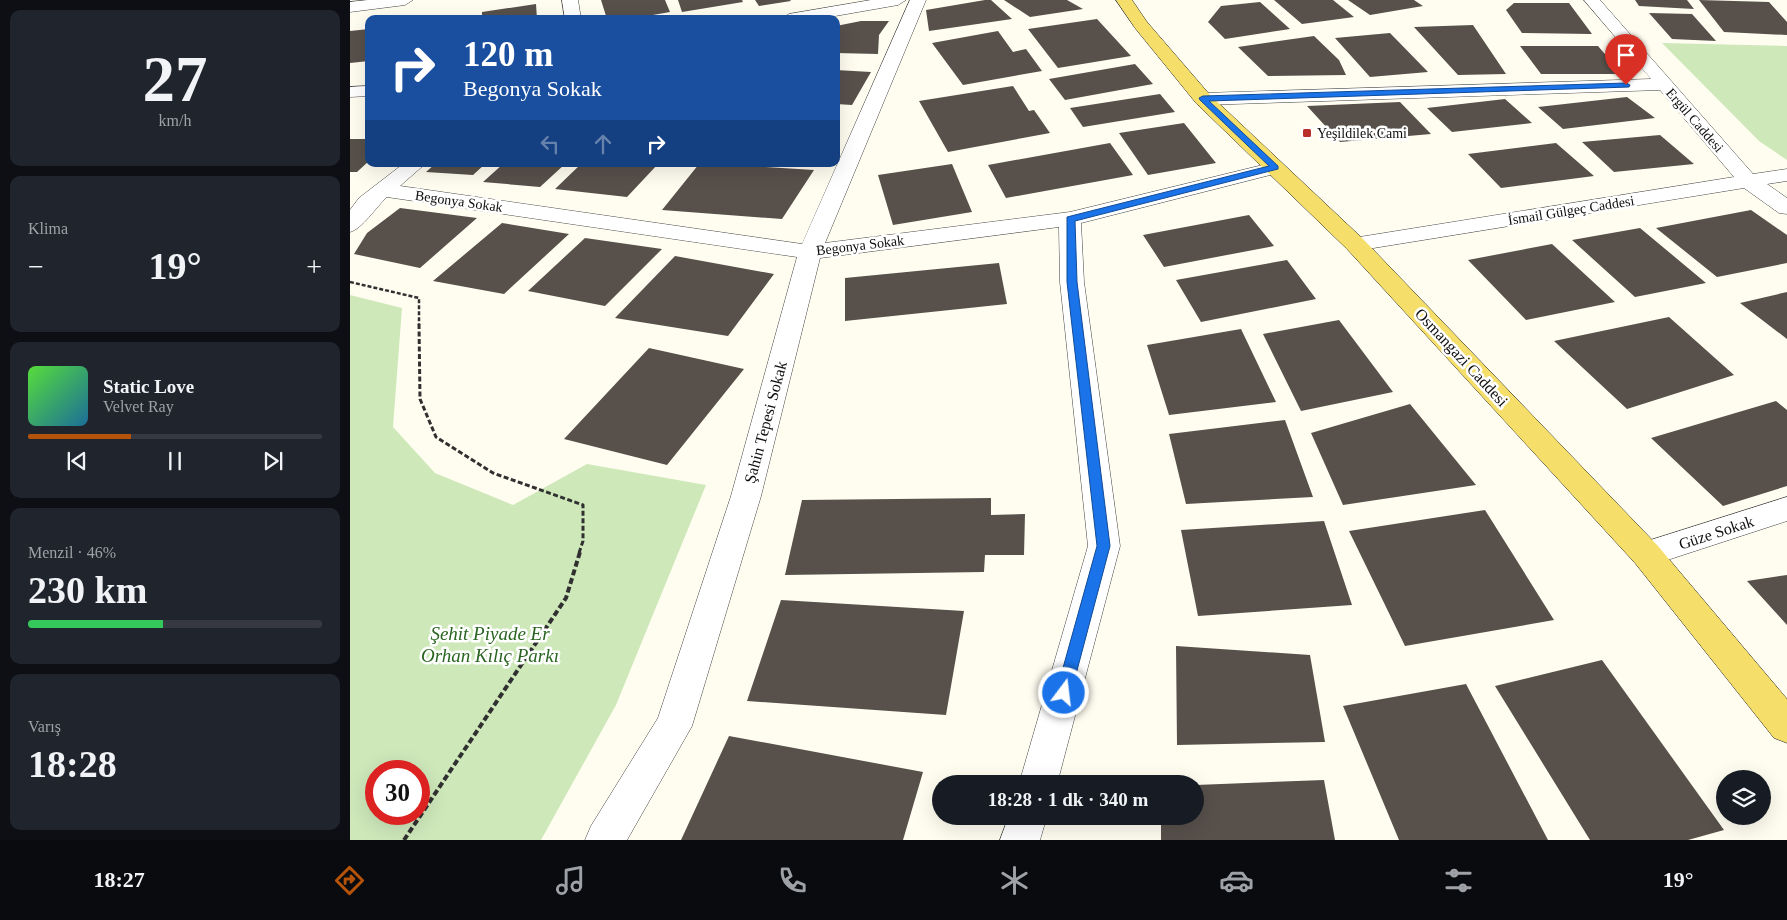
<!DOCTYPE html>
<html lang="tr">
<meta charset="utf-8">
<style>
:root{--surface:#171b24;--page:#20242c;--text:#f1f3f6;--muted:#9ea1a6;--line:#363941;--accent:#b45309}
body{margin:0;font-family:Georgia,serif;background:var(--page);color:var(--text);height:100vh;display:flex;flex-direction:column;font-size:19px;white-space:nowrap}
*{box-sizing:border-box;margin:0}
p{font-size:16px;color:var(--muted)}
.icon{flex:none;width:28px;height:28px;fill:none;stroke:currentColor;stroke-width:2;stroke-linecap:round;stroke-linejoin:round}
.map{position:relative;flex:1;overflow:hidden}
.details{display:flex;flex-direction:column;gap:10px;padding:10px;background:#0d0f14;width:350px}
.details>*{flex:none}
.guide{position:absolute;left:15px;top:15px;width:475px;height:152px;border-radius:10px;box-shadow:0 5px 20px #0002;background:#1a4fa0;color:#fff;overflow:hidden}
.fabs{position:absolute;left:1366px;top:770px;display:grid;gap:10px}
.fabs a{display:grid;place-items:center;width:55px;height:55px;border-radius:50%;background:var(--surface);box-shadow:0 5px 20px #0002;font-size:25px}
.speed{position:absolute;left:15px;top:760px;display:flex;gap:10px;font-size:25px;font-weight:700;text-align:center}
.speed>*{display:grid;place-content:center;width:65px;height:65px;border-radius:50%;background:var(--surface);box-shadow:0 5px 20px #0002;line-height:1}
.speed .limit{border:8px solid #d22;background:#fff;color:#111}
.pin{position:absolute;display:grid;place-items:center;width:42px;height:42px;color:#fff;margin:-51px -21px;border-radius:50% 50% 50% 0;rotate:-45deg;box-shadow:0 0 5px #0007}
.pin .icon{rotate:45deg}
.me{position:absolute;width:55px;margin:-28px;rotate:15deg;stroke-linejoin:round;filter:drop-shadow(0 0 4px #0008)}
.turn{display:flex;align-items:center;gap:18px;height:105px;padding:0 15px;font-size:22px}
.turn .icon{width:65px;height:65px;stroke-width:2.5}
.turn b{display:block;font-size:35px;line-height:42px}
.lanes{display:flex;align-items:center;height:48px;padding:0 15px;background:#0003;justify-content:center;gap:25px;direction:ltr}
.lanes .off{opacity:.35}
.big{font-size:38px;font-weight:700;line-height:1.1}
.details .widget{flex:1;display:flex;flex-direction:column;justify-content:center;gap:8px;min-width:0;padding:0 18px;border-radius:10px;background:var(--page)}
.details .dial{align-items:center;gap:0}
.dial b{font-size:65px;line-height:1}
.song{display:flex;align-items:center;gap:15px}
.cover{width:60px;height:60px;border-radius:8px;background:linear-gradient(135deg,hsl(110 70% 55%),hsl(200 70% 35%))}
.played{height:5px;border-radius:2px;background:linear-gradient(90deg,var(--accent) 35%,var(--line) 35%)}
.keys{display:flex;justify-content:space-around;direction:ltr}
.heat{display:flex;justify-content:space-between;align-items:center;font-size:28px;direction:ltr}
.charge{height:8px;border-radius:4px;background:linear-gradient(90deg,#34c759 46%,var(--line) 0)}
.trip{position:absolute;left:582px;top:775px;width:272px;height:50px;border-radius:25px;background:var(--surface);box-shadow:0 5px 20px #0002;font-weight:700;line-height:50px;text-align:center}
.menu{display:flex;height:80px;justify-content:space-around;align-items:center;background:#090b0e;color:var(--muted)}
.menu .icon{width:35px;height:35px}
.menu .active{color:var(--accent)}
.menu b{font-size:22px;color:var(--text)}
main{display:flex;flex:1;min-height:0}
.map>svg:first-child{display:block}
</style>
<main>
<section class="details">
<div class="widget dial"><b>27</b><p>km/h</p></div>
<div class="widget"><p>Klima</p>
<div class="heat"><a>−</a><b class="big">19°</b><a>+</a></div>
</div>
<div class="widget">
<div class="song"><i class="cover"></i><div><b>Static Love</b><p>Velvet Ray</p></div></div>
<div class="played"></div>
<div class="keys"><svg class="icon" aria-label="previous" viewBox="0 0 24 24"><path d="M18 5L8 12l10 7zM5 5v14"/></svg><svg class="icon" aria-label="pause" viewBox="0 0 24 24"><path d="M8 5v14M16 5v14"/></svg><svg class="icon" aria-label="next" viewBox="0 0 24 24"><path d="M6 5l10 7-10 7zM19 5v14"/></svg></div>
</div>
<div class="widget"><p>Menzil · 46%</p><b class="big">230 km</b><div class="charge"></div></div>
<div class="widget"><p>Varış</p><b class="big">18:28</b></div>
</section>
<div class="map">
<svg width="1437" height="840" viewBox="0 0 1437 840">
<rect width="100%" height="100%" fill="#fffdf0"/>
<path fill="#cee8ba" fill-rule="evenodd" d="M1312,43l125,3v114l-28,-19z
M0,295l52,13 -9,119 42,46 78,32 74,-41 119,21 -90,220 -75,135h-191zM26,771h43v43h-43z"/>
<path fill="#57504b" d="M251,0h64l5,12 -40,7h-23z
M328,0h64l1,2 -61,10z
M405,0h35l1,1 -32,5z
M635,0h6l21,19 -83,12 -3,-21z
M654,0h63l16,9 -53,8z
M924,0h59l21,17 -52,7z
M998,0h66l9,6 -53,9z
M1285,0h52l7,9 -55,-3z
M1349,0l70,2 18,20v13l-63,-3z
M910,2l30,27 -65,10 -17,-17 13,-16z
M1164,3h55l23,31 -70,-1 -16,-23z
M186,4l1,15h-55v-7z
M1299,13l43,1 24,27 -44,-2z
M747,19l34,37 -73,12 -30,-39z
M511,21h28l-10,14 -1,19 -42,-1v-27z
M1123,25l33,49 -48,1 -44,-48z
M19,29v32l-19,2v-32z
M648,31l15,21 13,-3 16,22 -79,14 -31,-42z
M1040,33l38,39 -58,5 -35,-39z
M964,36l25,24 7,15 -78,1 -30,-29z
M1170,46h78l24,28h-81z
M785,64l18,20 -88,16 -16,-21z
M486,70l35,2 -19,33 -16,-1z
M663,86l16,25 5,-1 16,23 -102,19 -29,-51z
M810,94l15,18 -92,15 -13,-19z
M1277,97l28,21 -92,11 -25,-22z
M1155,99l27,24 -80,9 -25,-24z
M1050,102l31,32 -91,8 -33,-36z
M834,123l32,40 -68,12 -29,-42z
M1310,135l34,29 -80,8 -32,-30z
M0,139h19v22l-12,11h-7z
M760,143l23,32 -127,23 -18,-33z
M1206,143l38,33 -93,12 -33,-34z
M85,164h50l-12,11 -47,-3z
M153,164h62l-25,23 -57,-5z
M231,164h77l-31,33 -72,-8z
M349,164h18l97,6 -32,49 -120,-9z
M602,164l20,48 -79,13 -15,-50z
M50,208l77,10 -57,50 -66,-14 13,-21z
M1401,210l36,25v28l-70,14 -61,-49z
M899,215l25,31 -110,21 -21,-32z
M152,223l67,11 -65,60 -71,-13z
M1290,228l66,55 -71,14 -63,-57z
M235,238l77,11 -57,57 -77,-15z
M1202,244l63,58 -89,18 -58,-60z
M325,256l99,18 -46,62 -113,-18z
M937,260l29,39 -115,23 -25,-42z
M649,263l8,41 -162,17v-43z
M1437,292v47l-47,-36z
M1319,317l65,58 -107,34 -73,-68z
M989,320l54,72 -92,19 -38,-77z
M891,329l35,73 -107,13 -22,-70z
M299,348l95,21 -77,96 -103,-26z
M1426,401l11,9v76l-64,20 -72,-68z
M1060,404l66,81 -133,20 -32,-72z
M935,420l28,77 -127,7 -17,-70z
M641,498v17l34,-1 -1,41h-39l-1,17 -199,3 17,-75z
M1135,510l69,110 -149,26 -56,-115z
M974,521l28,84 -154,11 -17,-86z
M1437,575v50l-40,-44z
M431,600l183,11 -18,104 -199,-14z
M826,646l134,9 15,87 -148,3z
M1252,660l122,170 -36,10h-98l-95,-154z
M1116,684l82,156h-149l-56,-134z
M379,736l194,36 -20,68h-222z
M974,780l11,60h-174v-24h35v-31z"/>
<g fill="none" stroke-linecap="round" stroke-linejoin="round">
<g stroke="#414141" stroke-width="1">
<path id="minor" d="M18,0h45l-8,5 -55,7v-10z
M212,0h16l3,19h-16z
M521,0h35l-8,5 -80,14h-37l8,-5z
M560,0h16l-101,243 245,-31 205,-50 7,2 3,4 -3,4 -201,51 3,59 36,264 -63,238h-38l69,-238 -28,-264 -1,-55 -239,31 -59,238 -69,230 -65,114h-42l6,-14 67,-108 73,-222 66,-239 -410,-60c-11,10 -25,32 -37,35v-22l9,-12 44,-34h22l-25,22 402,58z
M1234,0h16l153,174 34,-5v12l-20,3 20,14v16l-8,-1 -35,-25 -389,63 -8,-2 -3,-5 3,-5 387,-62 -74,-87 -457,15 -7,-2 -2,-4 2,-4 7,-2 448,-14z
M19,86v10l-19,1v-10z
M1437,497v24l-141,46 -11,-4 -5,-9 5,-9z
M659,816h38l-7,24h-40z"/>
</g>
<g stroke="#1f1f1f" stroke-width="1">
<path id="major" d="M766,0h16l15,22 63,73 153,144 294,306 130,154v44l-13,-5 -139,-175 -288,-314 -151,-146 -61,-75z"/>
</g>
<path stroke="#303030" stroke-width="2.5" stroke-dasharray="4 2" stroke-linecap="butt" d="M0,282l69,16v27"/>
<path stroke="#303030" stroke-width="3" stroke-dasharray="5 2.5" stroke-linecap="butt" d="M69,324l1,75 16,38 57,36 90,32v36l-4,12"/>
<path stroke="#303030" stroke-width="4" stroke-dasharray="6 3" stroke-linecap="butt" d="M54,840l162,-242 14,-46"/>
<use href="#minor" fill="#fff" fill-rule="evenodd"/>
<use href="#major" fill="#f5de69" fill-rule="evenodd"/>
</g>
<path fill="#1a73e8" stroke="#114b97" d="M1276,83l4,2 -1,2 -420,14 69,65v3l-203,52 2,61 33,264 -39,147 -2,5 -5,2 -5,-2 -3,-5 41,-147 -30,-264v-65l202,-51 -69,-66 -1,-2 4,-2z"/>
<rect fill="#bb2e29" stroke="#fff" stroke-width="2" x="952" y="128" width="10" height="10" rx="2.5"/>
<g text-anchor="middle" stroke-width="5" stroke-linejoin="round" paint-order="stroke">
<g font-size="14" fill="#0e0e0e" stroke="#fff">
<text transform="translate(1345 120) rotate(49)" y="5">Ergül Caddesi</text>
<text transform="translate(109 201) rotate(8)" y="5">Begonya Sokak</text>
<text transform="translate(1221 210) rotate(-9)" y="5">İsmail Gülgeç Caddesi</text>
<text transform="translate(510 245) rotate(-7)" y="5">Begonya Sokak</text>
</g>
<g font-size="14" fill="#0e0e0e" stroke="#fff" text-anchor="start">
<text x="967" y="138">Yeşildilek Cami</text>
</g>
<g font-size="16" fill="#0e0e0e" stroke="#fff">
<text transform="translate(1112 357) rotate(47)" y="6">Osmangazi Caddesi</text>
<text transform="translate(415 422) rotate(-75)" y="6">Şahin Tepesi Sokak</text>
<text transform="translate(1366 532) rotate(-18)" y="6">Güze Sokak</text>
</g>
<g font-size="19" font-style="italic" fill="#296520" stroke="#fff">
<text x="140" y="640">Şehit Piyade Er<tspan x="140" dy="22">Orhan Kılıç Parkı</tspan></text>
</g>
</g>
</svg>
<div class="fabs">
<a><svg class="icon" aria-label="layers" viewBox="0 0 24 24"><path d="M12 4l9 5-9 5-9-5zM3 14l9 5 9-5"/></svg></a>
</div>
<div class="speed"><div class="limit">30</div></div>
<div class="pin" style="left:1276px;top:85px;background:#d93025"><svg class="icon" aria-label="arrive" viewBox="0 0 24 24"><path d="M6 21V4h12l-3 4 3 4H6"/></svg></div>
<svg class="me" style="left:714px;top:693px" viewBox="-20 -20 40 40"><circle r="17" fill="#1a73e8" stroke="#fff" stroke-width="3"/><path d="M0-11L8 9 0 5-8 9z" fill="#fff"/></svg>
<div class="trip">18:28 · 1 dk · 340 m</div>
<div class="guide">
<div class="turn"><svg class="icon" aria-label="right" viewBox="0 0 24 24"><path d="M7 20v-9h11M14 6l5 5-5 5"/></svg><div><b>120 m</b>Begonya Sokak</div></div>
<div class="lanes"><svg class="icon off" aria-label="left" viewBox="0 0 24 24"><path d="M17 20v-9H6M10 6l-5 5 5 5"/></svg><svg class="icon off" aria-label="ahead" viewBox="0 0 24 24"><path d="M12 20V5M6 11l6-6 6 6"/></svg><svg class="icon" aria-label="right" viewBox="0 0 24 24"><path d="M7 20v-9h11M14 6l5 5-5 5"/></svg></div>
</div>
</div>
</main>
<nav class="menu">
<b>18:27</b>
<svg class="icon active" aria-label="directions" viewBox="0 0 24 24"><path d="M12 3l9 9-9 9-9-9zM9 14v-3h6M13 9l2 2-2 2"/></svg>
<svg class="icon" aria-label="music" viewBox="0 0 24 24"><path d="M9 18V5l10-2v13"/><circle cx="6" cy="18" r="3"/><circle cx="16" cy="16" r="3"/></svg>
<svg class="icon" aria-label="phone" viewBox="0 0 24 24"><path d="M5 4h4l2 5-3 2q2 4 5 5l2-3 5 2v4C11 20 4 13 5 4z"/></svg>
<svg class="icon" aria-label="climate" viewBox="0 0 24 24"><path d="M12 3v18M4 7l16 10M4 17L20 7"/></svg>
<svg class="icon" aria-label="car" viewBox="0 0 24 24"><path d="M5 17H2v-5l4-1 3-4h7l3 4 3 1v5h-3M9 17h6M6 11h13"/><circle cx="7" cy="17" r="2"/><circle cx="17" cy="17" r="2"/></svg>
<svg class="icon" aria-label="filters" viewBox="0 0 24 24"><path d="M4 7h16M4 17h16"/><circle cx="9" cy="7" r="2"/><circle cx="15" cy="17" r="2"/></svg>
<b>19°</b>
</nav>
